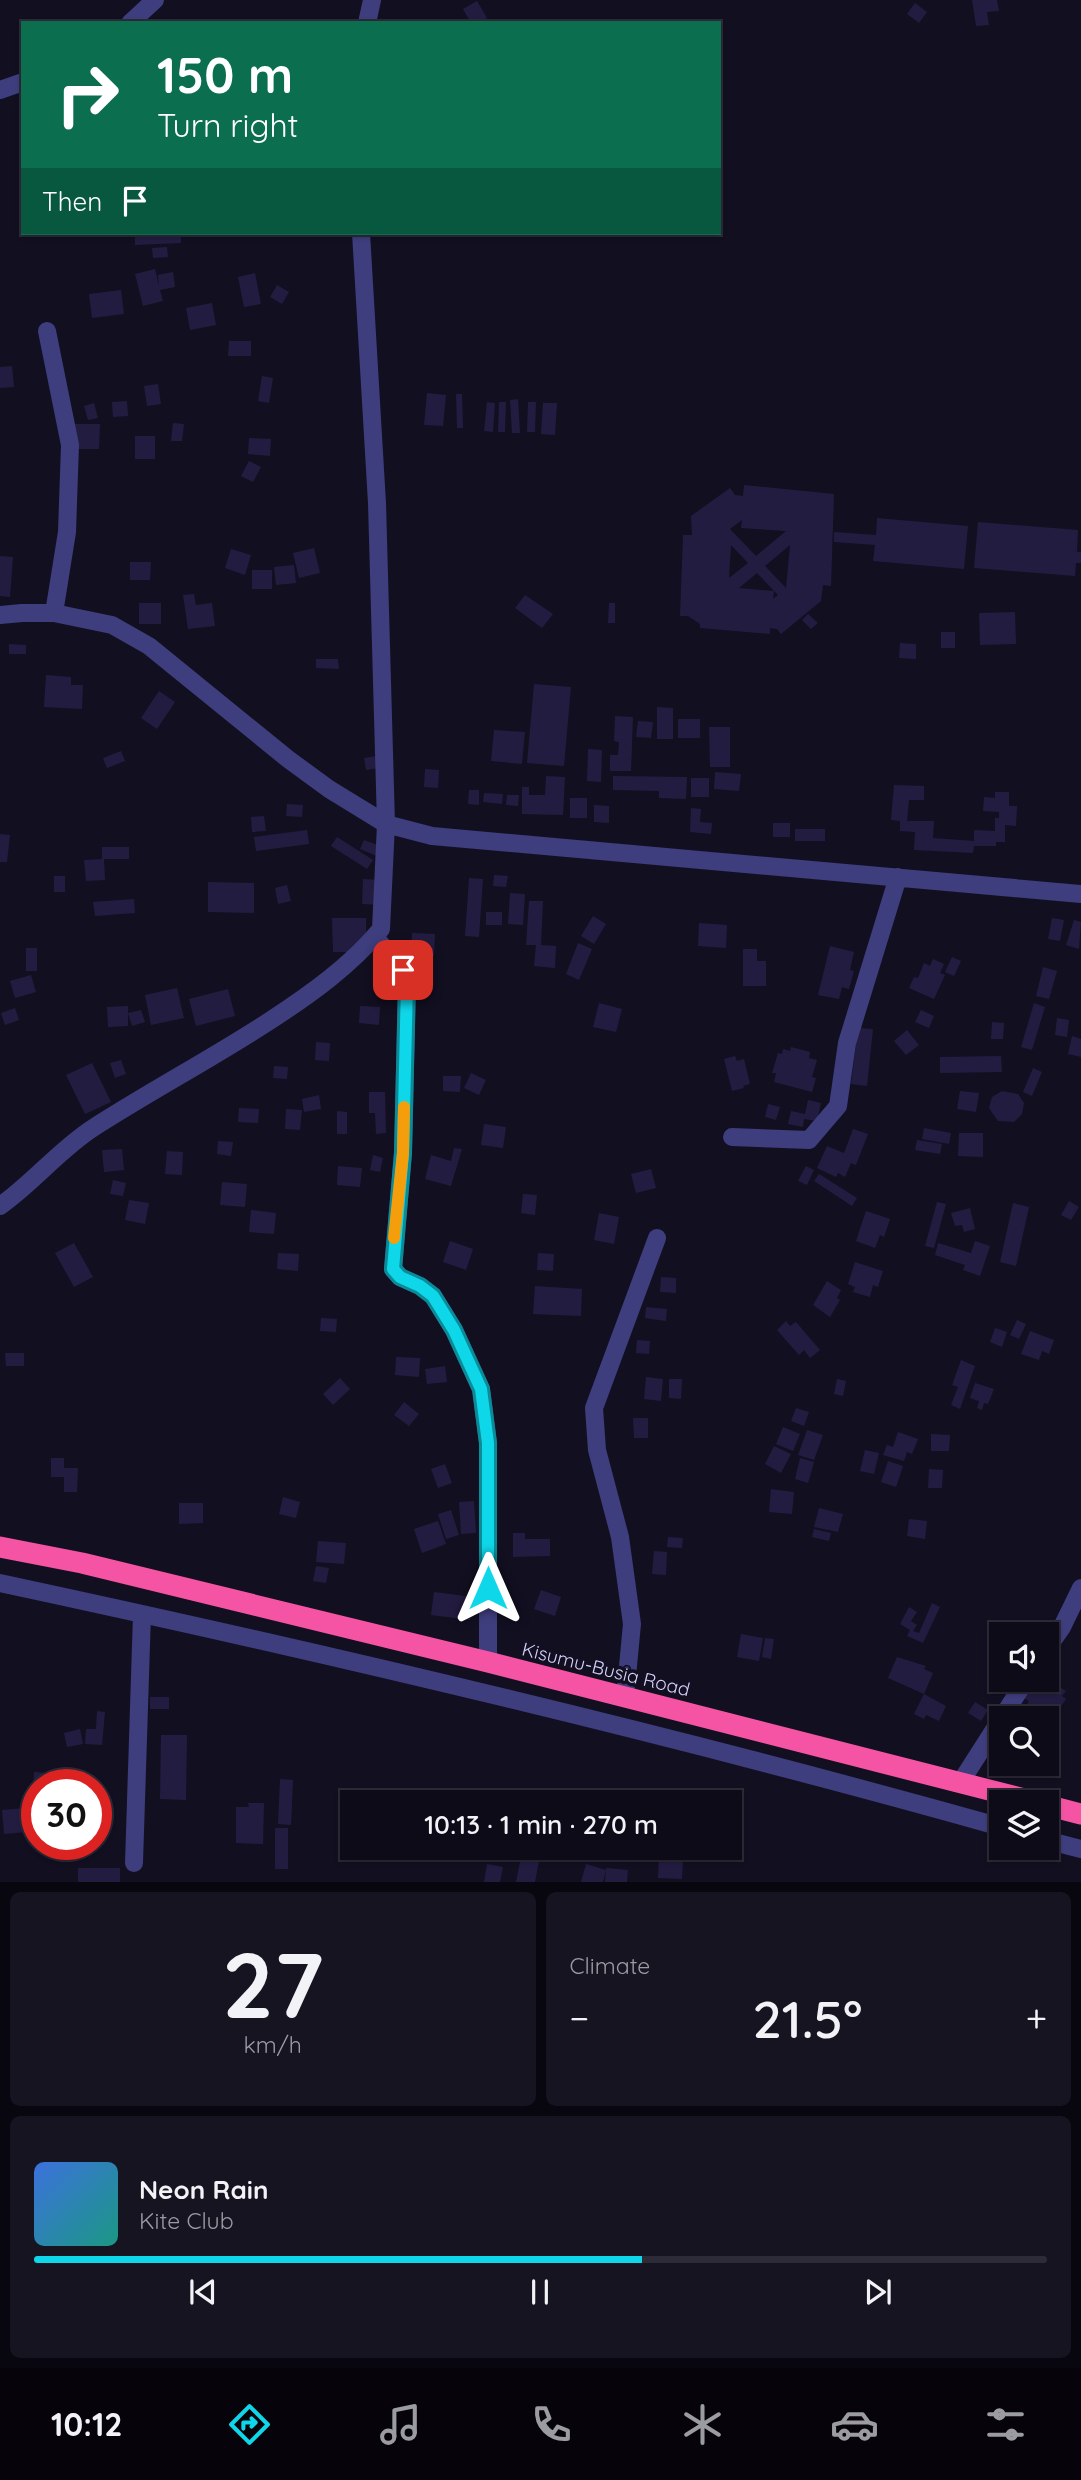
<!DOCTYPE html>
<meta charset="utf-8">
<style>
:root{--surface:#0e0b19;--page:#171422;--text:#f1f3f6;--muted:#9b9ba2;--line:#2e2b38;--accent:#0fd7ea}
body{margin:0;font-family:Quicksand,sans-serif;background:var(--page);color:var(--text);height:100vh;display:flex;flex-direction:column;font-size:26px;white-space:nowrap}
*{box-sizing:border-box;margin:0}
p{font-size:23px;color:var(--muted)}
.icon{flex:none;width:38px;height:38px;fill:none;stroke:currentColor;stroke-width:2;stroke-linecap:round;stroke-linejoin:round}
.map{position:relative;height:1882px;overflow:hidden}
.side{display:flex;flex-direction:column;gap:10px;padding:10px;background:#08060e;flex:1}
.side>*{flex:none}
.top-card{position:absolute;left:21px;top:21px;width:700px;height:214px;border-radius:0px;box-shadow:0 2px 5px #0004,0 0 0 2px var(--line);background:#0b6e4f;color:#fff;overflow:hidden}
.buttons{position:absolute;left:989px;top:1622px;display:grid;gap:14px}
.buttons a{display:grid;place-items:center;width:70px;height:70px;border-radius:0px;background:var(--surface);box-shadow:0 2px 5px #0004,0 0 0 2px var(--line);font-size:35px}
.speed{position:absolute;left:21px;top:1769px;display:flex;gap:14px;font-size:35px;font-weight:700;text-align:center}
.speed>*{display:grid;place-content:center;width:91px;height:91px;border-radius:50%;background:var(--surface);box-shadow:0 2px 5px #0004,0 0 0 2px var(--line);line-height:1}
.speed .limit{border:10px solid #d22;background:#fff;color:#111}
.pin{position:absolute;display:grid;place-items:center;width:60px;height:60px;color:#fff;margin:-30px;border-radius:14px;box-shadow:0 4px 10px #0006}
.me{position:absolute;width:77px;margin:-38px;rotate:0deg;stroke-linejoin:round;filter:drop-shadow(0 0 5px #0008)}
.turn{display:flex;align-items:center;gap:24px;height:147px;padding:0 21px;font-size:32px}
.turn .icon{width:91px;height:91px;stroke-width:2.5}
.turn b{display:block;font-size:49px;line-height:60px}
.then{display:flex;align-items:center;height:66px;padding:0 21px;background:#0003;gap:14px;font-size:26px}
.big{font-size:52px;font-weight:600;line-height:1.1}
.side .widget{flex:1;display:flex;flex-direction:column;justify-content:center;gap:10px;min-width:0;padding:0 24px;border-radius:10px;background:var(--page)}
.side .dial{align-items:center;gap:0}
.dial b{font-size:91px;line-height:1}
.song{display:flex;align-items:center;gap:21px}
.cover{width:84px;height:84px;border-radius:10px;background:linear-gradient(135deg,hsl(220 70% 55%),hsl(170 70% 35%))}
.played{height:7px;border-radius:4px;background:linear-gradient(90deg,var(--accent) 60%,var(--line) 60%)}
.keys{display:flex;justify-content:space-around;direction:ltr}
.heat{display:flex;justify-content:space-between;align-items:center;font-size:38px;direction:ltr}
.side .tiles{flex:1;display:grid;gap:10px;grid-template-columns:1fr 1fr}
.widget:last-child{grid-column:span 2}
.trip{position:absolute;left:340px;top:1790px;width:402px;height:70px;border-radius:0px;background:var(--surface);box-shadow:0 2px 5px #0004,0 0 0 2px var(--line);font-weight:600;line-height:70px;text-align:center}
.tab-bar{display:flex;height:112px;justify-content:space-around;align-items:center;background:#06040a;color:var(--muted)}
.tab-bar .icon{width:49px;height:49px}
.tab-bar .on{color:var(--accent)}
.tab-bar b{font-size:32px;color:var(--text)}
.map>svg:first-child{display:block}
</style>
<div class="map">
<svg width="1081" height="1882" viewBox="0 0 1081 1882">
<rect width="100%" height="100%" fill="#120f21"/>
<path fill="#231c41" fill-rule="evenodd" d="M972,0h25l2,11 -12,1 2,13 -13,1z
M477,1l10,17 -8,5h-8l-8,-14z
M915,3l12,9 -8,11 -12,-9z
M135,233h46v10l-46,2z
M167,247l1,10 -15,1 -1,-10z
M155,269l4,17 -1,-11 15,-3 2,15 -15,3 3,11 -20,5 -8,-32z
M255,273l6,31 -17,3 -6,-30z
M277,285l12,7 -7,12 -12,-7z
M121,290l3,24 -32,4 -3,-24z
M212,303l4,22 -26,5 -4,-22z
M229,341h22v15h-23z
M12,366l2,21 -14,1v-21z
M262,376l11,2 -4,25 -11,-2z
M158,384l3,20 -14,2 -3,-20z
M427,393l19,2 -3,31 -19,-1z
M456,394h6l1,34h-6z
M518,399l2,34h-8l-2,-33z
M127,401l1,15 -15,1 -1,-15z
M487,402l8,1 -2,29 -9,-1z
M499,402h7l-1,30h-7z
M528,402h8l-1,30h-8z
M94,403l4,15 -10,2 -4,-14z
M543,403h14l-2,32 -14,-1z
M173,423l11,1 -2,17h-11z
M74,424h26l-1,25h-26z
M135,436h20v23h-20z
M249,438l22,1 -1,17 -22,-2z
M249,461l12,6 -8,15 -12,-6z
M744,485l90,9 -3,92 -8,-1 -2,16 -40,33 -4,-5 -7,-1v6l-70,-6v-4l-12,-8h-8l3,-81h9l-1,-19 39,-28 5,7 8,1zM742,520l-1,8 45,3 -30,25 -26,-27zM731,545l17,18 -19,15zM790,545l-4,43 -21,-22zM757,573l21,22 -5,4 1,-8 -35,-3z
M877,518l91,8 -4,43 -91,-8 2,-16 -41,-3v-10l42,3z
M978,522l100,8 -1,22h4v11h-5l-1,13 -101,-8z
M314,548l6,25 -21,5 -6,-25z
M231,549l20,6 -6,20 -20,-7z
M0,556l13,1 -3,40 -10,-1z
M130,562h21l-1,18h-20z
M294,565l2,18 -20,2 -2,-18z
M252,570h20v19h-20z
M194,594l2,11 16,-2 3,23 -27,3 -5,-34z
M525,595l28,19 -11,14 -27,-20z
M139,603h22v21h-22z
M609,603h6v20h-7z
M1015,612l1,32 -36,1 -1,-32z
M808,614l10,9 -7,6 -9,-9z
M941,632h14v16h-14z
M900,643l16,1v15l-17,-1z
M9,644l17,1v9h-17z
M316,659h22l1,10 -23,-1z
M46,675l25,2v8h12l-1,24 -38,-2z
M534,684l37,3 -7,79 -37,-3z
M159,691l16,11 -18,27 -16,-11z
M657,707l16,1v31h-16z
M615,716l18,1 -2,54h-21v-16h8l1,-13 -5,-1z
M678,719h22v19h-22z
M638,721l15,1 -2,16 -15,-1z
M709,727h21v40h-20z
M494,730l31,2 -3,32 -31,-3z
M588,749l14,1 -1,32 -14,-1z
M121,751l4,10 -18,7 -4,-10z
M377,756l2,12 -13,2 -2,-12z
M425,769l14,1 -1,18 -14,-1z
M715,772l26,2 -2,17 -25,-2z
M546,776l19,1 -2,38 -41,-1v-27h7v8h16z
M613,776l74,1 -1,22 -27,-1v-7l-46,-1z
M691,778h18v19h-18z
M894,785l30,1v14h-15l-2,21h27l-1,17 41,3v-11l21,1v-13h4v-6l-16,-1 1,-14 11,1v-6h14v14h8l-1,20 -11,-1v17h-9v4h-22l-1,7 -59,-3 1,-18 -15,-1v-10l-9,-1z
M469,790h10v15l-11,-1z
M484,793l19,1 -1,10 -19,-2z
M507,795h12l-1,11 -12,-1z
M570,798h17v20h-17z
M287,804l16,1 -1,12 -16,-1z
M594,805l15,1v17l-15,-1z
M691,808l10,1 -1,13 12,1 -1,11 -21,-2z
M264,816l2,15 -14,1 -1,-15z
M773,823h17v14h-17z
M795,829h30v12h-30z
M307,830l2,14 -53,7 -2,-14z
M0,834l10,1 -3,27h-7z
M337,837l36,23 -6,9 -36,-23z
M364,840l17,6 -4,10 -17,-7z
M102,847h27v12h-27z
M104,859l1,21 -19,1 -2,-21z
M494,875l14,1 -2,11 -13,-1z
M54,876h11v16h-11z
M469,878l14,1 -4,58 -14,-1z
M363,879l19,1 -2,25 -18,-1z
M208,882l46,1v30l-46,-1z
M287,885l4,16 -13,3 -3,-16z
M510,893l15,1 -2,31 -15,-1z
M134,899l1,14 -40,3 -2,-14z
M529,901h14l-2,44 15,1 -1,22 -21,-2 2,-21h-10z
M486,912h16v13h-16z
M593,916l13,8 -12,20 -13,-8z
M332,918h34v24l-7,10h-26z
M1052,918l12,2 -4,21 -12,-2z
M1074,920l7,2 -2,27 -13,-4z
M699,923l28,2 -1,23 -28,-2z
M412,933l23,1 -1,22 -23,-1z
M578,943l14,6 -13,31 -13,-6z
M830,946l24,6 -4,18 4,1 -5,18 -7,-2 -3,12 -21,-4z
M26,948h11v23h-11z
M743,949h14v12h9v25h-23z
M952,957l9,4 -7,15 -9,-4z
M933,959l11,5 -4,9 5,2 -11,24 -25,-11 5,-11 4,1 6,-15 6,3z
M1043,967l14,4 -8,28 -13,-3z
M31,975l5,17 -21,6 -5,-17z
M177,988l7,30 -33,7 -6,-30z
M228,989l7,27 -39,10 -7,-27z
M599,1003l23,6 -6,23 -23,-5z
M1034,1003l11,4 -13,43 -11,-3z
M128,1006v20l-20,1 -1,-20z
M360,1006l20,1 -1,18 -20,-2z
M15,1008l4,12 -14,5 -4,-12z
M141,1010l4,12 -13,4 -4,-13z
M921,1010l13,6 -5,12 -14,-6z
M1057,1018l12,2 -2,17 -12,-2z
M992,1022l12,1 -1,16h-12z
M858,1028l15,1 -6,57 -16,-2z
M907,1030l12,15 -13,10 -12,-14z
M1072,1036l9,3v18l-13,-3z
M316,1042l14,1 -1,18 -14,-1z
M791,1047l19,5 -1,6 8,2 -5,17 4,1 -4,14 -38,-10 2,-9h-4l6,-20 4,1 1,-5 7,2z
M735,1056l2,5 7,-2 6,25 -7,2 1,2 -12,3 -8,-32z
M1001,1056l1,16 -62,1v-16z
M121,1060l5,14 -11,4 -5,-15z
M92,1063l19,39 -26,12 -19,-39z
M274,1066l14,1 -1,12 -14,-1z
M1033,1068l9,4 -10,24 -9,-4z
M471,1073l15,7 -7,15 -15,-7z
M443,1076h18l-1,16 -17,-1z
M960,1091l19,2 -3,19 -19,-3z
M1002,1091l16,3 6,9 -2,11 -8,8 -16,-1 -9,-13 3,-11z
M369,1092h16l1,41 -10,1 -1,-21h-6z
M319,1095l2,14 -17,3 -2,-13z
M808,1100l13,3 -4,18 -13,-2 -1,8 -15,-3 3,-13 14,3z
M768,1104l12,3 -4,13 -11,-3z
M239,1108l20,1 -1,14 -20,-1z
M286,1109l16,1 -2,20 -15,-1z
M337,1111l10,1v22h-10z
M484,1124l22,3 -3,21 -22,-3z
M924,1128l27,5 -2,11 -27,-5z
M853,1129l15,5 -12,31 -5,-2 -6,14 -7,-4 -2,4 -19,-9 10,-22 17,7z
M959,1133h24v24l-25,-1z
M917,1140l25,4 -2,10 -25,-4z
M218,1141l15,1 -2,14 -14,-2z
M454,1148l8,1 -11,37 -26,-7 6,-24 20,6z
M122,1149l2,21 -20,2 -2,-22z
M167,1151l16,1 -1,23 -17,-1z
M373,1155l10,3 -3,14 -10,-2z
M338,1166l24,2 -2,19 -23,-2z
M806,1166l8,4 -7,15 -9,-4z
M651,1169l5,19 -20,5 -5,-19z
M819,1174l38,24 -5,8 -38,-25z
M113,1180l13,3 -3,13 -13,-2z
M222,1182l25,2 -2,23 -25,-2z
M523,1194l14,1 -2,20 -14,-2z
M129,1200l20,3 -4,21 -20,-4z
M1069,1201l10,6 -8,13 -10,-5z
M937,1202l9,2 -12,44 -9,-2z
M1013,1203l16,4 -13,59 -16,-4z
M970,1208l5,21 -11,3 -2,-7 -7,1 -4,-13z
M251,1210l25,3 -2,21 -25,-2z
M866,1211l24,8 -6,18 -4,-2 -5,13 -19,-7z
M599,1213l20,4 -5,27 -20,-4z
M450,1241l23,8 -7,21 -23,-8z
M975,1241l15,5 -10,30 -17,-6 2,-5 -30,-10 3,-12 33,10z
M74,1243l19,34 -19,10 -19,-34z
M278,1253l21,1 -1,17 -21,-2z
M538,1253l16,1 -1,17 -16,-1z
M855,1262l28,9 -5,16 -5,-2 -3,12 -17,-5 2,-5 -7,-3z
M661,1277l15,1v15l-16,-1z
M827,1281l14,9 -4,8 3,2 -10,17 -17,-12z
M535,1286l47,3 -1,27 -48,-2z
M646,1307l21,2 -1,12 -21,-3z
M321,1318l16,1 -1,13 -16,-1z
M1017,1320l9,4 -7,15 -9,-4z
M786,1321l4,5 6,-4 24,28 -10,8 -6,-8 -5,5 -22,-25z
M995,1328l12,4 -5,15 -12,-5z
M1030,1331l24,9 -5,14 -7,-3 -3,9 -18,-6z
M637,1340l13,1 -1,13 -13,-1z
M5,1353h19v13h-18z
M396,1357l24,1 -1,19 -24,-2z
M961,1360l14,6 -15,43 -9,-4 7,-18 -6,-2z
M445,1366l2,16 -20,2 -2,-15z
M646,1377l17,2 -2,22 -17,-2z
M340,1378l10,11 -17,16 -10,-11z
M669,1379h13l-1,20 -12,-1z
M837,1379l9,2 -3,15 -9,-2z
M975,1383l19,6 -6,15 -4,-1 -2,7 -5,-2 2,-7 -9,-3z
M404,1402l15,12 -10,12 -15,-11z
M796,1408l13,4 -5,14 -13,-5z
M633,1418h15v20h-14z
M783,1427l17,7 -7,17 -17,-7z
M807,1430l16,5 -9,25 -16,-5z
M898,1432l20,7 -6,15 -5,-2 -3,9 -21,-6 4,-10 6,2z
M931,1434l19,1 -1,16h-18z
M774,1446l17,8 -10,19 -16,-9z
M865,1450l14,3 -5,21 -14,-3z
M51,1458h13v10h14l-1,24h-13v-15h-13z
M800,1458l14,4 -6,21 -13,-4z
M888,1461l15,5 -7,21 -15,-5z
M445,1464l7,19 -14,5 -7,-19z
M929,1469l14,1 -1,18h-14z
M771,1489l23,3 -2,22 -23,-2z
M283,1497l17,5 -4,16 -17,-4z
M474,1501l2,32 -15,1 -2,-32z
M179,1503h24v20l-24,1z
M819,1508l24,6 -5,18 -24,-5z
M451,1510l8,25 -13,4 -8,-25z
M909,1519l18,2 -2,18 -18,-3z
M438,1521l8,23 -24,9 -8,-24z
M814,1529l17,4 -2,8 -17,-4z
M513,1533h12v6h25v17l-37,1z
M668,1537l15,1 -1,10 -15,-1z
M318,1541l28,2 -2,21 -28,-2z
M654,1551l13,1 -1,23 -14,-1z
M316,1566l13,2 -3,15 -13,-2z
M541,1590l20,7 -6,19 -21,-7z
M434,1592l39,5 -3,23 -39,-5z
M932,1603l8,4 -17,36 -16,-7 3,-6 -10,-6 9,-17 8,5 -6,9 6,4 -4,6 6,2z
M741,1634l22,4 -4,23 -22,-4z
M765,1638l9,1 -3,20 -9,-2z
M897,1657l29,9 -2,3 9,4 -9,21 -36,-16z
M1041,1680l11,5 1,-2 13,8 -4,5 4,3 -7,10 -7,-4 -9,13h-8l-4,-2 3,-5 -8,-5 3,-5 -7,-4 10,-15 5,3z
M924,1694l22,12 -7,15 -13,-6 -2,4 -10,-5z
M150,1697h19v12h-19z
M975,1702l13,8 -7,11 -13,-8z
M97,1711l8,1 -3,33 -17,-1 1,-15h10z
M80,1729l3,15 -16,3 -3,-14z
M161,1735h26l-1,65 -26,-1z
M34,1772l14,1 -1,12h-10v3h-4z
M280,1779l13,1 -2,45 -13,-1z
M534,1789l18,3 -2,10h-18z
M248,1803h16l-1,41 -27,-1v-36h13z
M37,1807v24l-33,3 -2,-24z
M275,1828h13v41h-13z
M521,1857l18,4 -4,21h-19z
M659,1857l24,1 -1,21 -24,-1z
M487,1864l16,3 -3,15h-16z
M586,1864l20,6 -3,12h-22z
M78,1868h42v14h-42z
M606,1868l22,2 -1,12h-22z"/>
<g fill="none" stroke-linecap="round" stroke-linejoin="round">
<path stroke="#3e3d7d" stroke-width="18" d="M130,23l25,-23
M367,23l5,-23
M0,90l23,-8
M47,331l23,114 -3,87 -13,81
M0,615l22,-2h32l58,12 37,21 139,113 41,30 57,35 46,12 649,58
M375,937l28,33 4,13 -4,170 -10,116 7,8 20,9 13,10 21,34 27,59 7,54v219
M732,1137l77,3 29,-34 9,-63 51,-166
M0,1206c33,-23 59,-56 93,-78 59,-38 120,-70 178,-108 40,-26 79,-54 110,-91l5,-105 -9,-321 -16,-270
M0,1583c336,72 670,151 1001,244
M1046,1650l16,-23 19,-39
M625,1697l7,-73 -12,-87 -23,-87 -3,-42 63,-170
M960,1783l66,-103
M1046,1840l35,9
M134,1863l8,-249"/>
<path stroke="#f454a3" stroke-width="21" d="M0,1547l82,16 406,99 548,140
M1046,1805l35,9"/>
</g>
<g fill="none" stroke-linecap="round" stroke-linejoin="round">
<g stroke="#0a8c98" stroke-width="18">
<path id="route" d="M403,970l4,13 -4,170 -10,116 7,8 20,9 13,10 21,34 27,59 7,54v145"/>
</g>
<use href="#route" stroke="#0fd7ea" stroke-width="12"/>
<path stroke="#f59e0b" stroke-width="12" d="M394,1238l9,-85 1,-46"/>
</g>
<g text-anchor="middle" stroke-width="7" stroke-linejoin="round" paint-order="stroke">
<g font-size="19" fill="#d6d1fc" stroke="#120f21">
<text transform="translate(606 1669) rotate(14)" y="7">Kisumu-Busia Road</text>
</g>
</g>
</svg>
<div class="buttons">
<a><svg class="icon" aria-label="sound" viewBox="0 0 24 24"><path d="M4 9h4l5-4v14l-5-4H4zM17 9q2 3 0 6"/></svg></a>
<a><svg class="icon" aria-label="search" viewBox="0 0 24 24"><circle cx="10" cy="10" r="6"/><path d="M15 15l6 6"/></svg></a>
<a><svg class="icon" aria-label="layers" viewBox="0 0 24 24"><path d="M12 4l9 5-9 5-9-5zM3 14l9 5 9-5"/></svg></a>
</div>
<div class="speed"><div class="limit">30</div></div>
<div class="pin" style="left:403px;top:970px;background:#d93025"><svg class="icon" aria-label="arrive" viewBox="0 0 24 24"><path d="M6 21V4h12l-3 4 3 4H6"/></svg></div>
<svg class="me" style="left:488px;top:1588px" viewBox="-20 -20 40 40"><path d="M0-17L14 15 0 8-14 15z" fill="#0fd7ea" stroke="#fff" stroke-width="4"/></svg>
<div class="trip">10:13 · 1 min · 270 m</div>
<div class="top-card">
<div class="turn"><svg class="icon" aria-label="right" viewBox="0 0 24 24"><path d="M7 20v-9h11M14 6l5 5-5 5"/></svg><div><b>150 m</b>Turn right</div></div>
<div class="then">Then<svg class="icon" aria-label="arrive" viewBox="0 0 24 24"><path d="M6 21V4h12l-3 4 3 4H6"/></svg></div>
</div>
</div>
<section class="side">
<div class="tiles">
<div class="widget dial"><b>27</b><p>km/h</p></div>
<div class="widget"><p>Climate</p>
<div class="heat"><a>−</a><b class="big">21.5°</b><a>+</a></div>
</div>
<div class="widget">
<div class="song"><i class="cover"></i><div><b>Neon Rain</b><p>Kite Club</p></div></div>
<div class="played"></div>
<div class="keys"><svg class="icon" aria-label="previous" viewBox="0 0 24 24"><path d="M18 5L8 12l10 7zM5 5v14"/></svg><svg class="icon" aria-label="pause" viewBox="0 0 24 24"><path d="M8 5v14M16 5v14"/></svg><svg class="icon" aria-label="next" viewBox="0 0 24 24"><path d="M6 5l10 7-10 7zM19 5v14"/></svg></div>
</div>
</div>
</section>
<nav class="tab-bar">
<b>10:12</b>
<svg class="icon on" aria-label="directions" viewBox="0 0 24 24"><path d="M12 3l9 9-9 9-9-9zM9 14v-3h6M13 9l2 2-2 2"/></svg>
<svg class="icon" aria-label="music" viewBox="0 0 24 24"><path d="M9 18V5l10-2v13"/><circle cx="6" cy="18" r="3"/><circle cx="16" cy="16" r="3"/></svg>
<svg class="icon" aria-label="phone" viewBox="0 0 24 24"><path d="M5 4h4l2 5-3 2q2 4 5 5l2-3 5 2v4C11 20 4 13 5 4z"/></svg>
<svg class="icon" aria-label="climate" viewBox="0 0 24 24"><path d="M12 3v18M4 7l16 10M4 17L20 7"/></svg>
<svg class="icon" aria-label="car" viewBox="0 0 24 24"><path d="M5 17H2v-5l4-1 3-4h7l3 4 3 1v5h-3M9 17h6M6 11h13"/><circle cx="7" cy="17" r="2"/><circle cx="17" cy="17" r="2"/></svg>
<svg class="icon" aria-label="filters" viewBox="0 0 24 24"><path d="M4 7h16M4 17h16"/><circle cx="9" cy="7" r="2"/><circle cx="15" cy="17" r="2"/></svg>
</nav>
